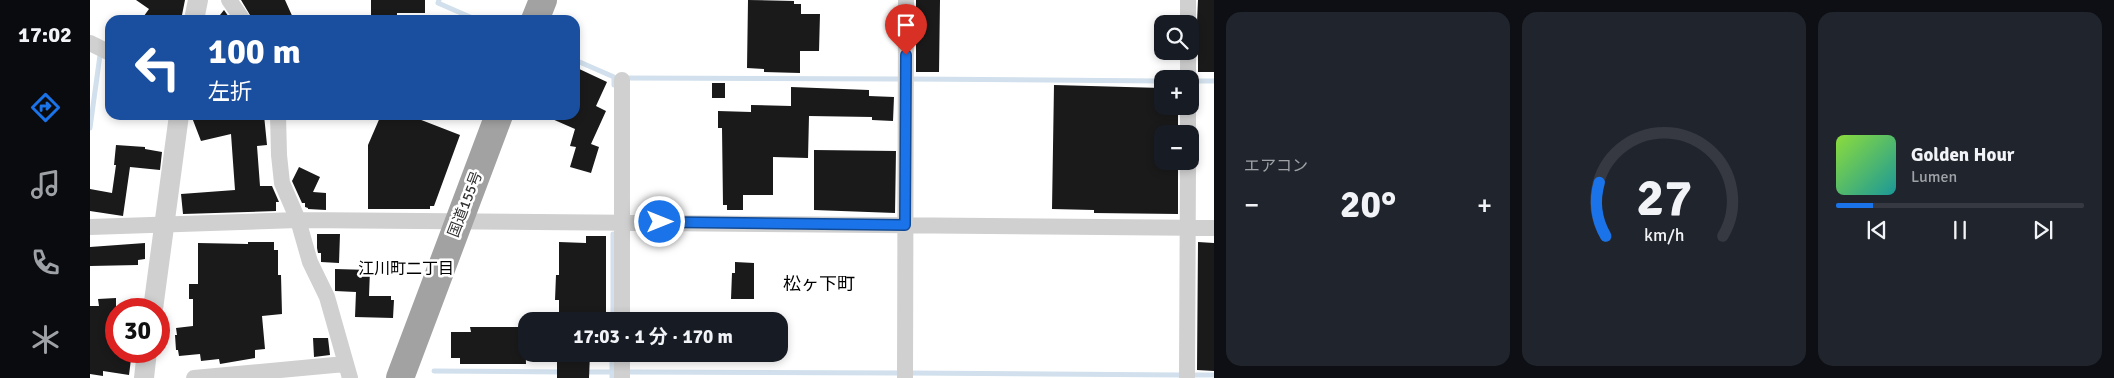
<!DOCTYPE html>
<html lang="ja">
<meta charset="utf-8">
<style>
:root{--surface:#171b24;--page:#20242c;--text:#f1f3f6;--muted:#9ea1a6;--line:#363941;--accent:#1a73e8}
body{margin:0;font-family:Signika,"Noto Sans JP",sans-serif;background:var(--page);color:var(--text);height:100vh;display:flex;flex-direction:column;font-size:19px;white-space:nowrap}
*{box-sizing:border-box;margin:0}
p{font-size:16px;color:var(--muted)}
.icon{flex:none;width:28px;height:28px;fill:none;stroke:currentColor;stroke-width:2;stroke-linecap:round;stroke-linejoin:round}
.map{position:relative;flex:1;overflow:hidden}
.drawer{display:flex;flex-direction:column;gap:12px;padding:12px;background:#0d0f14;width:900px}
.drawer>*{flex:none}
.banner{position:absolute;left:15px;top:15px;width:475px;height:105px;border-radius:15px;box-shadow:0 2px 8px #0003;background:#1a4fa0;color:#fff;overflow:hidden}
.buttons{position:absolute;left:1064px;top:15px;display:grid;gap:10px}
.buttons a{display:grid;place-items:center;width:45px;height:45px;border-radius:10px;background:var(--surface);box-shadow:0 2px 8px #0003;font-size:25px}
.speed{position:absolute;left:15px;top:298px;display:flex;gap:10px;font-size:25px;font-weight:700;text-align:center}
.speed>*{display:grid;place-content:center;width:65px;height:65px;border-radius:50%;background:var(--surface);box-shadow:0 2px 8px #0003;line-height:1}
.speed .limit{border:8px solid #d22;background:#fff;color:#111}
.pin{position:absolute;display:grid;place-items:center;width:42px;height:42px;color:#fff;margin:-51px -21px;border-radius:50% 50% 50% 0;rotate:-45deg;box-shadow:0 0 5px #0007}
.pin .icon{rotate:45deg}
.me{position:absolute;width:55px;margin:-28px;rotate:90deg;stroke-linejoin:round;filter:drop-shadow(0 0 4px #0008)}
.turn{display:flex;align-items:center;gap:18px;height:105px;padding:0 20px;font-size:22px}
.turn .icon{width:65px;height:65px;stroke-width:2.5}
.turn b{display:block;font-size:35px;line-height:42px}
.big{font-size:38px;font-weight:700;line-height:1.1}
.drawer .card{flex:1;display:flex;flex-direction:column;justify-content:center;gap:8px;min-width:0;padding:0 18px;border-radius:15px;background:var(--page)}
.drawer .dial{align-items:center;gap:0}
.dial svg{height:130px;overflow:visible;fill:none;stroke:var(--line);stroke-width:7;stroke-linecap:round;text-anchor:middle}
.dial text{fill:var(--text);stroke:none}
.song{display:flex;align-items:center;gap:15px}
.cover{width:60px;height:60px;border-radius:8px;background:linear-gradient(135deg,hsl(90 70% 55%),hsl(180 70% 35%))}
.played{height:5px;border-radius:2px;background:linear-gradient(90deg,var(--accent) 15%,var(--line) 15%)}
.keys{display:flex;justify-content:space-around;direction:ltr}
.heat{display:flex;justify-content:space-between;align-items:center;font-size:28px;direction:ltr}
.drawer .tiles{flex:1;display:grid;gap:12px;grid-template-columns:repeat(3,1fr)}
.trip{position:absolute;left:428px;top:312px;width:270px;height:50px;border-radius:15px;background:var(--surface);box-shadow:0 2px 8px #0003;font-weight:700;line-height:50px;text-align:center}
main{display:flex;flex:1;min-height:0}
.tabs{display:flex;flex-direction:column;width:90px;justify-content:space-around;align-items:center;background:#090b0e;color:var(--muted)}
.tabs .icon{width:35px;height:35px}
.tabs .on{color:var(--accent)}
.tabs b{font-size:22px;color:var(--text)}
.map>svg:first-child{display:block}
</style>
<main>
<nav class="tabs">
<b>17:02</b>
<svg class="icon on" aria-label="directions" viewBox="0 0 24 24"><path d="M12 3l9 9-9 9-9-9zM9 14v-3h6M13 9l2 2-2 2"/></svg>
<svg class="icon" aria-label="music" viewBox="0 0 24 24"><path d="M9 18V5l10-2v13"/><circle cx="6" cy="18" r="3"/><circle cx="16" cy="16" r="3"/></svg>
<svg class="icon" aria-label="phone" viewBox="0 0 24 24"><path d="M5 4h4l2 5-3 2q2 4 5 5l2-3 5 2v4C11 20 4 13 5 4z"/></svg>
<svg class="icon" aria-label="climate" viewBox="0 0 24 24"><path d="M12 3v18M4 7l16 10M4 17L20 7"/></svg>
</nav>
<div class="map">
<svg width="1124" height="378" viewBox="0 0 1124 378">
<rect width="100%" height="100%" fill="#fff"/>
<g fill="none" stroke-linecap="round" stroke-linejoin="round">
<path stroke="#d1e0ec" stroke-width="5" d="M349,0l-1,3 39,17
M485,60l39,17v8
M537,78l271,1
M820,79l252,2
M1102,81h22
M0,128l10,-73
M523,321v-87
M344,371l129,1
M494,372h28
M536,372l273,1
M819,373l271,2
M1105,375h19
M522,378v-24"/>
</g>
<path fill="#1a1a1a" d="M46,0h49l-4,20h-40l8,-11z
M151,0h44l9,20h-41z
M281,0h54v13h-28v3h-26z
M658,0l46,1v3h7v10h19l-1,37h-19v22l-36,-1v-3l-17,-1z
M826,0h24l-1,72h-23z
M1108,0h16v72h-16v-21l-2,-6z
M134,10l7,10h-15z
M485,67l32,15 -11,24 10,5 -15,33 8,3 -8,26 -21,-6 6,-20 -6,-1 5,-17 -32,-14h32z
M622,83h13v15h-13z
M964,85l108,3v18h16v28h-16v27h16v53l-84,-1v-3l-42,-1z
M701,87l78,3v6l25,1 -1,24 -21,-1v-3l-63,-1 -1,42 -35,-1v38h-30v15h-16v-5h-4l-1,-77h-4v-17l33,1v-7l40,1z
M101,115h73l3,30 -10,1 3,40h12l7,16h-3v9l-93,3 -2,-20 54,-4 -4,-56 -30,7z
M291,115l30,1 49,19 -26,71h-4v3h-62v-64z
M26,145l29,2v2l17,3 -2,18 -30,-3 -7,49 -33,-5v-22l22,4 4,-28h-2z
M724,150l82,1 -1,62 -81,-3z
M209,167l21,10 -7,15 13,1v17l-18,-1v-1l-3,-1v-4h-3l-10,-22z
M227,234h23l-1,29 -18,-1v-9h-3l-1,-5z
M496,236h20v85h-47v-21h-4l1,-25h3v-33l27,1z
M158,242h26v8h4v25h3l1,39 -20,2 3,33 -10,1v8l-35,6 -1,-5 -18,2 -1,-7 -21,2 -1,-6h-2l-1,-15h2l-1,-7 17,-2v-27h-4v-15h9v-41l50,1z
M1108,242l16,1v128l-17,-1z
M55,243v16l-7,1v5l-48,1v-19z
M645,262l19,1v36h-23l1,-26h3z
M245,269l35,1 -1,26h22v4h3l-1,18 -38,-1 1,-25 -21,-1z
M26,298v53h16l-3,24 -26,-4v5l-13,-2v-68h9l-1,-7z
M380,327h55l1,37h-66v-6h-9v-26h20z
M223,338h15l2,17 -16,2z
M467,354h33l-1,24h-32z"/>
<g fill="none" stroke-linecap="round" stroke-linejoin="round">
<path stroke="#d0d0d0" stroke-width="16" d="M139,0l14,20
M1098,0v24
M0,43l20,10
M1098,51v28
M532,80v241
M1098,106v28
M188,115l1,40 3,28 16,37 12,42 17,35 23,81
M0,227l208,-7 916,8
M104,378l151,-14
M532,378v-24
M815,378l1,-378
M1097,378l1,-217"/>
<path stroke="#d0d0d0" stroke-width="20" d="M104,20l4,-20
M63,309l26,-194
M54,378l3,-27"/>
<path stroke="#a2a2a2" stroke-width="28" d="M445,20l8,-20
M310,378l99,-263"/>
</g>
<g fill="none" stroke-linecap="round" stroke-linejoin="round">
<g stroke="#114b97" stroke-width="12">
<path id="route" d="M570,222l245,3 1,-170"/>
</g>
<use href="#route" stroke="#1a73e8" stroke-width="9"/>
</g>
<g text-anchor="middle" stroke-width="5" stroke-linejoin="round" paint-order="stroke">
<g font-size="15" fill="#333" stroke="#fff">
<text transform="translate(375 204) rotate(-69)" y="5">国道155号</text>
</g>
<g font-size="16" fill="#000" stroke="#fff">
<text x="316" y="274">江川町二丁目</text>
</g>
<g font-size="18" fill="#000" stroke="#fff">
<text x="729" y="290">松ヶ下町</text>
</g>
</g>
</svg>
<div class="buttons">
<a><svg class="icon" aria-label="search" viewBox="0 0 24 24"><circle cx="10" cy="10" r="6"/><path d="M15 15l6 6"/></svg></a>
<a>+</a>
<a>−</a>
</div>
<div class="speed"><div class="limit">30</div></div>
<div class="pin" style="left:816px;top:55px;background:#d93025"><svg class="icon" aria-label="arrive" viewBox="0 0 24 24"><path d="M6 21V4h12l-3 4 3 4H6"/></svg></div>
<svg class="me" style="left:570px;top:222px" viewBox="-20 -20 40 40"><circle r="17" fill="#1a73e8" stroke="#fff" stroke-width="3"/><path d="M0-11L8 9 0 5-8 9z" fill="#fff"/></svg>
<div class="trip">17:03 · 1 分 · 170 m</div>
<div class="banner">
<div class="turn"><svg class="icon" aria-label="left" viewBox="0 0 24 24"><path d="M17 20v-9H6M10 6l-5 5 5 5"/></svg><div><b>100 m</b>左折</div></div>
</div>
</div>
<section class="drawer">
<div class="tiles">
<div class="card"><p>エアコン</p>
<div class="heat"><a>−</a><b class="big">20°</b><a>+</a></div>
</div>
<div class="card dial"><svg viewBox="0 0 100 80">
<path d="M14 69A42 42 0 1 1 86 69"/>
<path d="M14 69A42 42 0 0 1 10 36" stroke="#1a73e8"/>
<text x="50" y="56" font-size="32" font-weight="700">27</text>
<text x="50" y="72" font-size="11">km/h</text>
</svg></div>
<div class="card">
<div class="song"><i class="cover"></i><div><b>Golden Hour</b><p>Lumen</p></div></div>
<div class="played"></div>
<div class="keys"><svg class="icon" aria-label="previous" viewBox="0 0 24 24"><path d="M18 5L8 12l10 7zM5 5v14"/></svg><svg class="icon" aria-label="pause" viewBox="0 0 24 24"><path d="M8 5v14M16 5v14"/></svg><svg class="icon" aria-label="next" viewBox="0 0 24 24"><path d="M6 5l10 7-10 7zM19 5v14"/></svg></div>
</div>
</div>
</section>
</main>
